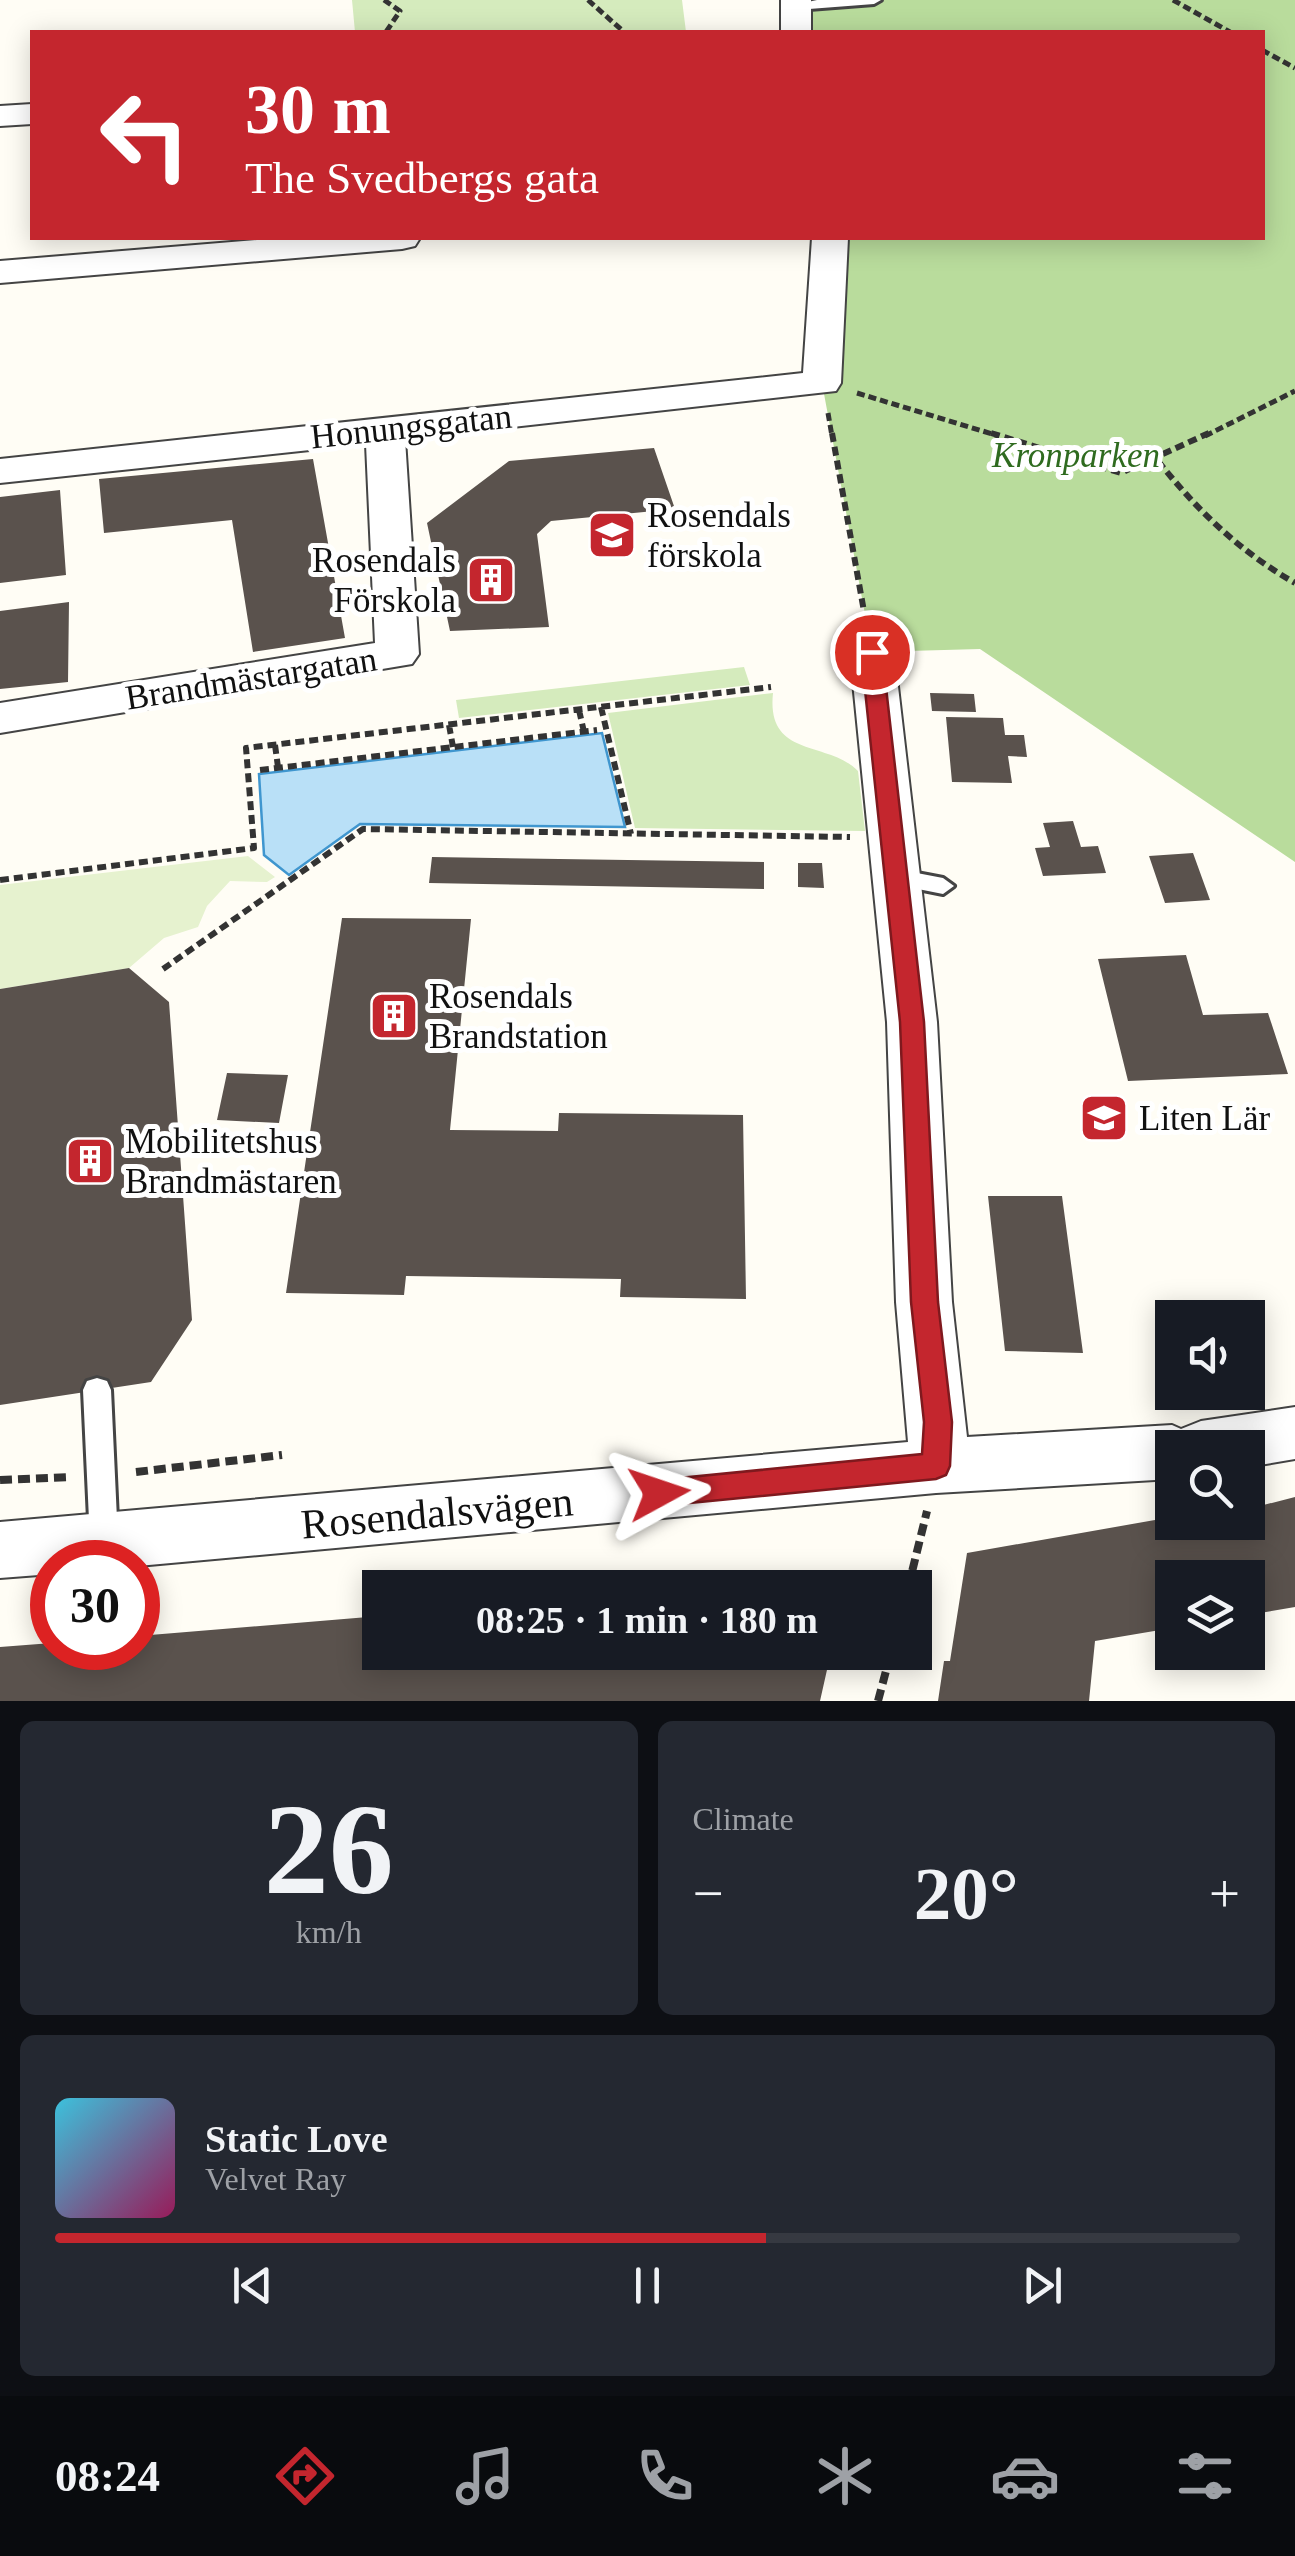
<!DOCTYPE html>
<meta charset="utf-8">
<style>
:root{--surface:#171b24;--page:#242831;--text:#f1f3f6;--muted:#9ea1a6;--line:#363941;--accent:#c4262e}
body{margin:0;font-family:"Times New Roman",serif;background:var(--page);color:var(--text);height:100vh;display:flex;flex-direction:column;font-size:38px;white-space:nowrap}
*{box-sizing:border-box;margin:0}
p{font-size:32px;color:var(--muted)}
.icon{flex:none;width:55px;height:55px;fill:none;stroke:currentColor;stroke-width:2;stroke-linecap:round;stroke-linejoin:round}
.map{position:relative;height:1701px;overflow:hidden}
.details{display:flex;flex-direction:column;gap:20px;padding:20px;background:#0d0f14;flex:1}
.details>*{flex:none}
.top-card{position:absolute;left:30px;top:30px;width:1235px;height:210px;border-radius:0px;box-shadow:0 5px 25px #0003;background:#c4262e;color:#fff;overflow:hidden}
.controls{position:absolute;left:1155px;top:1300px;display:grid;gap:20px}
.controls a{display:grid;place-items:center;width:110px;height:110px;border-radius:0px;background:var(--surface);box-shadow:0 5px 25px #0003;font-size:50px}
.speed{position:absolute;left:30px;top:1540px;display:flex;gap:20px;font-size:50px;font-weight:700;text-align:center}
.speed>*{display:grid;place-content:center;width:130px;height:130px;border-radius:50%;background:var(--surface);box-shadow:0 5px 25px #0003;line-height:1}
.speed .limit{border:15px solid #d22;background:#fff;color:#111}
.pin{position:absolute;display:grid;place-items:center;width:85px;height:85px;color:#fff;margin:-42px;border:5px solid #fff;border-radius:50%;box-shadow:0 2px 10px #0007}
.me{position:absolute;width:110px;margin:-55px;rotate:85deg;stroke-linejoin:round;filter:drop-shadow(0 0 8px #0008)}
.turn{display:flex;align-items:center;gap:35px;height:210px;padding:0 50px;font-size:45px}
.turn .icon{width:130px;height:130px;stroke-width:2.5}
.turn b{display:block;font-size:70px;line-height:85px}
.big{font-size:75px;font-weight:800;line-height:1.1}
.details .card{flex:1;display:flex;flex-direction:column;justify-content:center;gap:15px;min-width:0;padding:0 35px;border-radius:15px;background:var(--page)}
.details .dial{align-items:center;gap:0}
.dial b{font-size:130px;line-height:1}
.song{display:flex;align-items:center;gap:30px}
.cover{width:120px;height:120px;border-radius:15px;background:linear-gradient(135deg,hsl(190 70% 55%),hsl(330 70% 35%))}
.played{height:10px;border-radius:5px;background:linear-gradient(90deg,var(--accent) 60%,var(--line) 60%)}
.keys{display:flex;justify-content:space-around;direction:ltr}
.heat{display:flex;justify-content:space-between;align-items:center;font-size:55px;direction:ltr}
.details .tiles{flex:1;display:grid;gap:20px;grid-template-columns:1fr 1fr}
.card:last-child{grid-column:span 2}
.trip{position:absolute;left:362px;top:1570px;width:570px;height:100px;border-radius:0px;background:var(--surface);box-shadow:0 5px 25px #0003;font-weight:800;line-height:100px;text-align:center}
.menu{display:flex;height:160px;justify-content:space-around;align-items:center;background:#090b0e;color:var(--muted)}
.menu .icon{width:70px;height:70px}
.menu .active{color:var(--accent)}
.menu b{font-size:45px;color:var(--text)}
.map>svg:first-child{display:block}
</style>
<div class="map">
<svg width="1295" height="1701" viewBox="0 0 1295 1701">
<rect width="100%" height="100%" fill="#fffdf5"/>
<path fill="#d5ebbd" d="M352,0h330l4,32h-331z
M744,667l6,18 -291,33 -3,-18z
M773,693c-7,66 55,47 85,78l7,60 -230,-3 -27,-115z"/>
<path fill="#b9dc9c" d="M796,0h499v862l-315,-213 -108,3 -50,-269 8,-145h432v-206h-466z"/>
<path fill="#e6f2cf" d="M248,856l27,21 -8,5 -37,-1 -23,25 -9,21 -34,11 -35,30 -129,21v-104z"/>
<path fill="#b9e0f7" stroke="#3f96cf" stroke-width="2.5" d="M602,733l23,94 -265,-3 -71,51 -25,-20 -5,-81z"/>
<path fill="#5a524d" d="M654,448l21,61 -124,12 -14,13 12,93 -99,4 -23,-108 82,-62z
M313,459l32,179 -92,14 -21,-132 -128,13 -5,-54z
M60,490l6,85 -66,8v-86z
M69,602l-1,80 -68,7v-78z
M930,693l44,1 2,18 -44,-1z
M946,717l57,1 2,17h19l3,22 -19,-1 4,27 -60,-1z
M1073,821l8,26 17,-1 8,27 -63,3 -8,-28 15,-1 -7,-24z
M1193,853l17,47 -45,3 -16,-47z
M432,857l332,5v27l-335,-6z
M798,863h24l2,25 -26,-1z
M342,918l129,1 -21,211 108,1 1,-18 184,2 3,184 -126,-2 1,-18 -215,-3 -2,19 -118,-2z
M1186,955l17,60 65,-2 20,61 -160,7 -30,-122z
M129,968l40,34 23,318 -41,62 -151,23v-416z
M227,1073l61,2 -9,48 -62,-3z
M988,1196h74l21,157 -78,-2z
M1295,1497v110l-47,8v-37h-76v50l-77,13 -6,60h-151l6,-40h6l17,-108 205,-36v5h76v-13z
M848,1578l-2,10h-80v-3z
M380,1616v36h451l-11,49h-820v-54l52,-4v5h86v-12z"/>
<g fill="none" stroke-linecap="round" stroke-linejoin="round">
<g stroke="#444" stroke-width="6">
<path id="service" d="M817,0h64l-7,4 -78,6 -7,-4z
M896,869l47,9 11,8 -11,8 -55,-11 -3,-6 3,-6z
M97,1378l10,3 4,9 7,151 -4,9 -10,4 -10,-4 -4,-9 -7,-151 4,-9z"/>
</g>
<g stroke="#444" stroke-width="4">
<path id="minor" d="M781,0h30v32h-30z
M32,104v20l-32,2v-20z
M281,238h139l-5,8 -13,3 -402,34v-22z
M812,238h36l-7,145 -5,8 -431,48 14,215 -7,10 -412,69v-30l375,-60 -9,-199 -366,39v-24l803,-86z
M872,638l15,4 7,10 43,370 15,280 15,135 205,-12 9,4 20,-8 94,-14v52l-47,8v-19h-76v31l-236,14 -798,73v-4h-86v12l-52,4v-56l908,-80 -12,-140 -9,-280 -37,-370 7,-10z"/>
</g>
<path stroke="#333" stroke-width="5" stroke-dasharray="8 4" stroke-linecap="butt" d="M384,0l16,11 -14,21
M588,0l36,32
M1173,0l57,32
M1262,50l33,18
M857,393l142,43
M828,413l4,23
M1205,436l90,-45"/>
<path stroke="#333" stroke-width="6" stroke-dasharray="9 5" stroke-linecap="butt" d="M832,433l33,184
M991,433l130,40 88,-40
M1158,461c40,50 81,90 137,122
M601,707l30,127
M579,710l5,22
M449,725l4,22
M275,745l3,22
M260,770l337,-40
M0,880l254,-32 -8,-100 525,-61
M163,969l200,-140 487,8"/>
<path stroke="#333" stroke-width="8" stroke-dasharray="12 6" stroke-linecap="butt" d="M136,1472l146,-17
M0,1480l69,-3
M908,1588l19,-77
M878,1701l13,-49"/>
<use href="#service" fill="#fff" fill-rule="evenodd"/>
<use href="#minor" fill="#fff" fill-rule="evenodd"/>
</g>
<path fill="#c4262e" stroke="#7f191e" stroke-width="2.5" d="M872,645l10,7 42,370 14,280 14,120 -2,44 -4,9 -10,4 -277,27 -10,-3 -5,-10 5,-9 10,-4 263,-26 2,-32 -13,-120 -11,-280 -39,-370z"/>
<defs>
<g id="school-square" transform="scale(2.5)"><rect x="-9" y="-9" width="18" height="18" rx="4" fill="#c4262e" stroke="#fff"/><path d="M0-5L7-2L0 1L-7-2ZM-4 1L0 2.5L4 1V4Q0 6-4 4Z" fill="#fff"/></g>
<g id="building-square" transform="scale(2.5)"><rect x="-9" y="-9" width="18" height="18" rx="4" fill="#c4262e" stroke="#fff"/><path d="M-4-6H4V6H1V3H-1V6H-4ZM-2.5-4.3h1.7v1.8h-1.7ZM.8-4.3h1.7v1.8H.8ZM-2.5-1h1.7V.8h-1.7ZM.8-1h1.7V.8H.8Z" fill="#fff"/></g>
</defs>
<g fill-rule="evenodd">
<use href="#school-square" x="612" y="535"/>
<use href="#building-square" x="491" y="580"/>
<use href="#building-square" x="394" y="1016"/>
<use href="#school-square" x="1104" y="1118"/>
<use href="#building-square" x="90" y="1161"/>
</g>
<g text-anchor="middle" stroke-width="10" stroke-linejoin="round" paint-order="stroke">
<g font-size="35" fill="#111" stroke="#fff">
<text transform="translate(411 426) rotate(-6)" y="12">Honungsgatan</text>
<text transform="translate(251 678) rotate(-9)" y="12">Brandmästargatan</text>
</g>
<g font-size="35" font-style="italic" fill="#2f6b1f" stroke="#fff">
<text x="1076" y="467">Kronparken</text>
</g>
<g font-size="35" fill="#111" stroke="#fff" text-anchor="start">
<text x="647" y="527">Rosendals<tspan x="647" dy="40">förskola</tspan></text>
<text x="456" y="572" text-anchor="end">Rosendals<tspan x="456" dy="40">Förskola</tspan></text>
<text x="429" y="1008">Rosendals<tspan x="429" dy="40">Brandstation</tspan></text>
<text x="1139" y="1130">Liten Lär</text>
<text x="125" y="1153">Mobilitetshus<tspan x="125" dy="40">Brandmästaren</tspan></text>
</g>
<g font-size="42" fill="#111" stroke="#fff">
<text transform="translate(437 1512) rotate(-5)" y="15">Rosendalsvägen</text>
</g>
</g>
</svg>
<div class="controls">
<a><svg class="icon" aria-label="sound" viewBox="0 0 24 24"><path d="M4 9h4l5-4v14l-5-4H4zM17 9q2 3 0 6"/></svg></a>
<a><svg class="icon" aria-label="search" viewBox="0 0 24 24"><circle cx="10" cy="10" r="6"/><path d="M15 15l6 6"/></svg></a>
<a><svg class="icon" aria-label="layers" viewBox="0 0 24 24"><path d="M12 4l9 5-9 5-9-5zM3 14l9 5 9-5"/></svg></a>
</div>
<div class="speed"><div class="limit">30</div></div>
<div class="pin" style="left:872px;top:652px;background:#d93025"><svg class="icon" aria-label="arrive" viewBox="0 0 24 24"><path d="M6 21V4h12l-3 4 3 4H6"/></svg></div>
<svg class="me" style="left:659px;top:1493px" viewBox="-20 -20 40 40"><path d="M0-17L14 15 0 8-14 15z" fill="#c4262e" stroke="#fff" stroke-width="4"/></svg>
<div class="trip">08:25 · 1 min · 180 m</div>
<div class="top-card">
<div class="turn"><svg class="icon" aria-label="left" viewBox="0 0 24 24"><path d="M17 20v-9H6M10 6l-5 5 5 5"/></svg><div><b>30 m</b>The Svedbergs gata</div></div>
</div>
</div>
<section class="details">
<div class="tiles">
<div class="card dial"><b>26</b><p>km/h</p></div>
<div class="card"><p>Climate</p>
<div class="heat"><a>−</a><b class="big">20°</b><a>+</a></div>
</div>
<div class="card">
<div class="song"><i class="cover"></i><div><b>Static Love</b><p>Velvet Ray</p></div></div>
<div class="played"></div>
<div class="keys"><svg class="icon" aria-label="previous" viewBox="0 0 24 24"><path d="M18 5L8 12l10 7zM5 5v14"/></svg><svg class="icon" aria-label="pause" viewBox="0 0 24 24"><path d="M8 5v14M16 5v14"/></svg><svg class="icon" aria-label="next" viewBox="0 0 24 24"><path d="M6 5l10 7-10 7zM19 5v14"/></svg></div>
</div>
</div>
</section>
<nav class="menu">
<b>08:24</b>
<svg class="icon active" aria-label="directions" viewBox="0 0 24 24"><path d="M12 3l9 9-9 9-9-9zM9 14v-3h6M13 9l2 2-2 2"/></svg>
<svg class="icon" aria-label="music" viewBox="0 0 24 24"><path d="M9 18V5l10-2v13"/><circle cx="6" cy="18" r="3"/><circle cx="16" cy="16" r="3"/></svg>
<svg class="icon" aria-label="phone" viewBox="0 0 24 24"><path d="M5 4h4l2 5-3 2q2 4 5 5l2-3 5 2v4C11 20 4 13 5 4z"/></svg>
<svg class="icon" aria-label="climate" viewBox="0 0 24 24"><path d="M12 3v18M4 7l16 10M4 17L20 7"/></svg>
<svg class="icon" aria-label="car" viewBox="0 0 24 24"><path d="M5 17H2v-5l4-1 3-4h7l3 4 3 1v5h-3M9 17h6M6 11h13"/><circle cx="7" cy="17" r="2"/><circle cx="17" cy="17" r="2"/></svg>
<svg class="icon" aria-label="filters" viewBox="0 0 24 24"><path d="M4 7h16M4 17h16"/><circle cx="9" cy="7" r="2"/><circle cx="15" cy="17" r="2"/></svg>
</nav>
